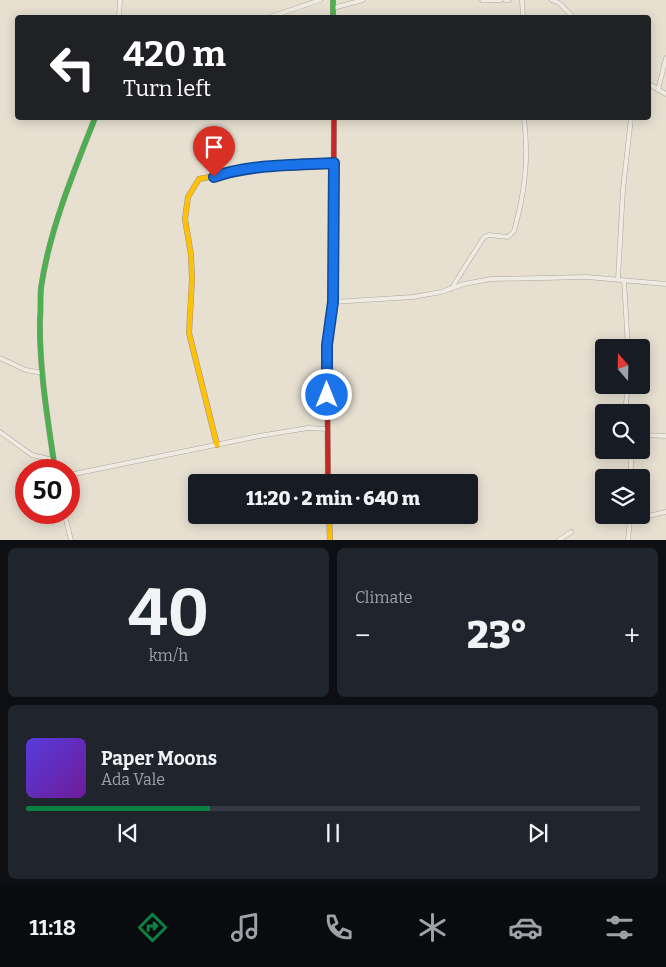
<!DOCTYPE html>
<meta charset="utf-8">
<style>
:root{--surface:#171b24;--page:#20242c;--text:#f1f3f6;--muted:#9ea1a6;--line:#363941;--accent:#0b8043}
body{margin:0;font-family:Bitter,serif;background:var(--page);color:var(--text);height:100vh;display:flex;flex-direction:column;font-size:19px;white-space:nowrap}
*{box-sizing:border-box;margin:0}
p{font-size:16px;color:var(--muted)}
.icon{flex:none;width:28px;height:28px;fill:none;stroke:currentColor;stroke-width:2;stroke-linecap:round;stroke-linejoin:round}
.map{position:relative;height:540px;overflow:hidden}
.panel{display:flex;flex-direction:column;gap:8px;padding:8px;background:#0d0f14;flex:1}
.panel>*{flex:none}
.hud{position:absolute;left:15px;top:15px;width:636px;height:105px;border-radius:5px;box-shadow:0 2px 12px #0003;background:#202124;color:#fff;overflow:hidden}
.needle{width:32px;rotate:340deg}
.tools{position:absolute;left:595px;top:339px;display:grid;gap:10px}
.tools a{display:grid;place-items:center;width:55px;height:55px;border-radius:5px;background:var(--surface);box-shadow:0 2px 12px #0003;font-size:25px}
.speed{position:absolute;left:15px;top:459px;display:flex;gap:10px;font-size:25px;font-weight:700;text-align:center}
.speed>*{display:grid;place-content:center;width:65px;height:65px;border-radius:50%;background:var(--surface);box-shadow:0 2px 12px #0003;line-height:1}
.speed .limit{border:8px solid #d22;background:#fff;color:#111}
.pin{position:absolute;display:grid;place-items:center;width:42px;height:42px;color:#fff;margin:-51px -21px;border-radius:50% 50% 50% 0;rotate:-45deg;box-shadow:0 0 5px #0007}
.pin .icon{rotate:45deg}
.me{position:absolute;width:55px;margin:-28px;rotate:0deg;stroke-linejoin:round;filter:drop-shadow(0 0 4px #0008)}
.turn{display:flex;align-items:center;gap:18px;height:105px;padding:0 25px;font-size:22px}
.turn .icon{width:65px;height:65px;stroke-width:2.5}
.turn b{display:block;font-size:35px;line-height:42px}
.big{font-size:38px;font-weight:800;line-height:1.1}
.panel .widget{flex:1;display:flex;flex-direction:column;justify-content:center;gap:8px;min-width:0;padding:0 18px;border-radius:8px;background:var(--page)}
.panel .dial{align-items:center;gap:0}
.dial b{font-size:65px;line-height:1}
.song{display:flex;align-items:center;gap:15px}
.cover{width:60px;height:60px;border-radius:8px;background:linear-gradient(135deg,hsl(250 70% 55%),hsl(280 70% 35%))}
.played{height:5px;border-radius:2px;background:linear-gradient(90deg,var(--accent) 30%,var(--line) 30%)}
.keys{display:flex;justify-content:space-around;direction:ltr}
.heat{display:flex;justify-content:space-between;align-items:center;font-size:28px;direction:ltr}
.panel .tiles{flex:1;display:grid;gap:8px;grid-template-columns:1fr 1fr}
.widget:last-child{grid-column:span 2}
.trip{position:absolute;left:188px;top:474px;width:290px;height:50px;border-radius:5px;background:var(--surface);box-shadow:0 2px 12px #0003;font-weight:800;line-height:50px;text-align:center}
.tabs{display:flex;height:80px;justify-content:space-around;align-items:center;background:#090b0e;color:var(--muted)}
.tabs .icon{width:35px;height:35px}
.tabs .current{color:var(--accent)}
.tabs b{font-size:22px;color:var(--text)}
.map>svg:first-child{display:block}
</style>
<div class="map">
<svg width="666" height="540" viewBox="0 0 666 540">
<rect width="100%" height="100%" fill="#e7e0d1"/>
<g fill="none" stroke-linecap="round" stroke-linejoin="round">
<g stroke="#ada599" stroke-width="5">
<path id="street" d="M482,0h19
M505,0h4
M522,0l1,18
M552,0l7,3 15,15
M333,8l30,-8
M119,18l1,-18
M267,18l53,-18
M649,84l17,10
M658,90l8,-32
M618,279l5,-90 8,-71
M624,280l4,68
M451,289l33,-52 5,-2 19,2 6,-6c11,-39 15,-72 10,-113
M333,302l80,-5 28,-5 23,-8 27,-5 96,-2 79,7
M0,358l26,12 17,3
M625,412l3,-27
M0,432l32,23 21,5
M641,435l25,1
M69,475l190,-39 49,-8 19,1
M630,478l2,-28
M64,512l7,28
M559,540l12,-8
M628,540l2,-20 36,-8"/>
</g>
<g stroke="#9c958a" stroke-width="6">
<path id="fast" d="M333,0v18
M55,470c-7,-50 -16,-100 -15,-151 1,-10 0,-21 1,-31 8,-57 33,-117 54,-170"/>
</g>
<g stroke="#9c958a" stroke-width="6">
<path id="slow" d="M217,445l-28,-112 3,-54 -1,-24 -6,-36 3,-22 11,-18 59,-11
M329,515l1,25"/>
</g>
<g stroke="#9c958a" stroke-width="6">
<path id="jam" d="M258,168l76,-5
M328,482l-1,-137 6,-43 1,-184"/>
</g>
<use href="#street" stroke="#efebe3" stroke-width="4"/>
<use href="#fast" stroke="#4caf50" stroke-width="5"/>
<use href="#slow" stroke="#ffc107" stroke-width="5"/>
<use href="#jam" stroke="#c62828" stroke-width="5"/>
</g>
<g fill="none" stroke-linecap="round" stroke-linejoin="round">
<g stroke="#114b97" stroke-width="12">
<path id="route" d="M214,177c35,-13 83,-12 120,-14l-1,139 -6,43v50"/>
</g>
<use href="#route" stroke="#1a73e8" stroke-width="9"/>
</g>
</svg>
<div class="tools">
<a><svg class="needle" viewBox="-14 -14 28 28"><path d="M0-13l5 13h-10z" fill="#e53935"/><path d="M0 13l5-13h-10z" fill="#9ea1a6"/></svg></a>
<a><svg class="icon" aria-label="search" viewBox="0 0 24 24"><circle cx="10" cy="10" r="6"/><path d="M15 15l6 6"/></svg></a>
<a><svg class="icon" aria-label="layers" viewBox="0 0 24 24"><path d="M12 4l9 5-9 5-9-5zM3 14l9 5 9-5"/></svg></a>
</div>
<div class="speed"><div class="limit">50</div></div>
<div class="pin" style="left:214px;top:177px;background:#d93025"><svg class="icon" aria-label="arrive" viewBox="0 0 24 24"><path d="M6 21V4h12l-3 4 3 4H6"/></svg></div>
<svg class="me" style="left:327px;top:395px" viewBox="-20 -20 40 40"><circle r="17" fill="#1a73e8" stroke="#fff" stroke-width="3"/><path d="M0-11L8 9 0 5-8 9z" fill="#fff"/></svg>
<div class="trip">11:20 · 2 min · 640 m</div>
<div class="hud">
<div class="turn"><svg class="icon" aria-label="left" viewBox="0 0 24 24"><path d="M17 20v-9H6M10 6l-5 5 5 5"/></svg><div><b>420 m</b>Turn left</div></div>
</div>
</div>
<section class="panel">
<div class="tiles">
<div class="widget dial"><b>40</b><p>km/h</p></div>
<div class="widget"><p>Climate</p>
<div class="heat"><a>−</a><b class="big">23°</b><a>+</a></div>
</div>
<div class="widget">
<div class="song"><i class="cover"></i><div><b>Paper Moons</b><p>Ada Vale</p></div></div>
<div class="played"></div>
<div class="keys"><svg class="icon" aria-label="previous" viewBox="0 0 24 24"><path d="M18 5L8 12l10 7zM5 5v14"/></svg><svg class="icon" aria-label="pause" viewBox="0 0 24 24"><path d="M8 5v14M16 5v14"/></svg><svg class="icon" aria-label="next" viewBox="0 0 24 24"><path d="M6 5l10 7-10 7zM19 5v14"/></svg></div>
</div>
</div>
</section>
<nav class="tabs">
<b>11:18</b>
<svg class="icon current" aria-label="directions" viewBox="0 0 24 24"><path d="M12 3l9 9-9 9-9-9zM9 14v-3h6M13 9l2 2-2 2"/></svg>
<svg class="icon" aria-label="music" viewBox="0 0 24 24"><path d="M9 18V5l10-2v13"/><circle cx="6" cy="18" r="3"/><circle cx="16" cy="16" r="3"/></svg>
<svg class="icon" aria-label="phone" viewBox="0 0 24 24"><path d="M5 4h4l2 5-3 2q2 4 5 5l2-3 5 2v4C11 20 4 13 5 4z"/></svg>
<svg class="icon" aria-label="climate" viewBox="0 0 24 24"><path d="M12 3v18M4 7l16 10M4 17L20 7"/></svg>
<svg class="icon" aria-label="car" viewBox="0 0 24 24"><path d="M5 17H2v-5l4-1 3-4h7l3 4 3 1v5h-3M9 17h6M6 11h13"/><circle cx="7" cy="17" r="2"/><circle cx="17" cy="17" r="2"/></svg>
<svg class="icon" aria-label="filters" viewBox="0 0 24 24"><path d="M4 7h16M4 17h16"/><circle cx="9" cy="7" r="2"/><circle cx="15" cy="17" r="2"/></svg>
</nav>
